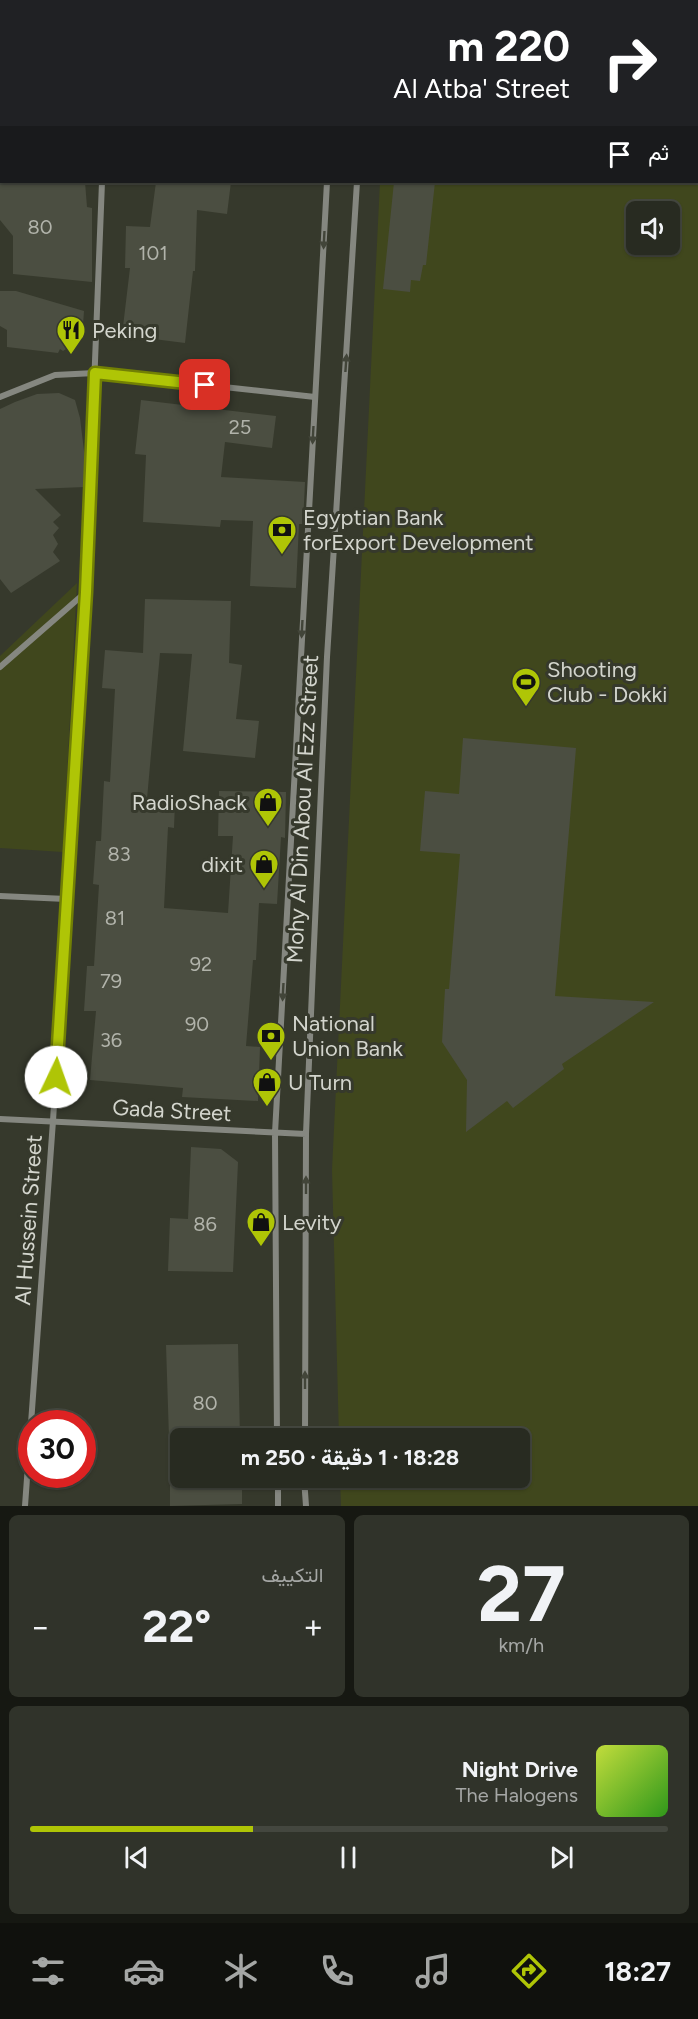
<!DOCTYPE html>
<html lang="ar">
<meta charset="utf-8">
<style>
:root{--surface:#282b21;--page:#30332a;--text:#f1f3f6;--muted:#a5a7a5;--line:#44473f;--accent:#afc506}
body{margin:0;font-family:Figtree,Vazirmatn,sans-serif;background:var(--page);color:var(--text);direction:rtl;height:100vh;display:flex;flex-direction:column;font-size:22px;white-space:nowrap}
*{box-sizing:border-box;margin:0}
p{font-size:20px;color:var(--muted)}
.icon{flex:none;width:33px;height:33px;fill:none;stroke:currentColor;stroke-width:2;stroke-linecap:round;stroke-linejoin:round}
.map{position:relative;height:1506px;overflow:hidden;direction:ltr}
.details{display:flex;flex-direction:column;gap:9px;padding:9px;background:#161812;flex:1}
.details>*{flex:none}
.banner{position:absolute;left:0px;top:0px;width:699px;height:183px;box-shadow:0 2px 4px #0004,0 0 0 2px var(--line);direction:rtl;background:#202124;color:#fff;overflow:hidden}
.tools{position:absolute;left:626px;top:201px;display:grid;gap:12px}
.tools a{display:grid;place-items:center;width:54px;height:54px;border-radius:9px;background:var(--surface);box-shadow:0 2px 4px #0004,0 0 0 2px var(--line);font-size:30px}
.speed{position:absolute;left:18px;top:1410px;display:flex;gap:12px;font-size:30px;font-weight:700;text-align:center}
.speed>*{display:grid;place-content:center;width:78px;height:78px;border-radius:50%;background:var(--surface);box-shadow:0 2px 4px #0004,0 0 0 2px var(--line);line-height:1}
.speed .limit{border:9px solid #d22;background:#fff;color:#111}
.pin{position:absolute;display:grid;place-items:center;width:51px;height:51px;color:#fff;margin:-26px;border-radius:12px;box-shadow:0 3px 9px #0006}
.me{position:absolute;width:66px;margin:-33px;rotate:3deg;stroke-linejoin:round;filter:drop-shadow(0 0 4px #0008)}
.turn{display:flex;align-items:center;gap:21px;height:126px;padding:0 30px;font-size:27px}
.turn .icon{width:78px;height:78px;stroke-width:2.5}
.turn b{display:block;font-size:42px;line-height:51px}
.then{display:flex;align-items:center;height:57px;padding:0 30px;background:#0003;gap:12px;font-size:22px}
.big{font-size:45px;font-weight:700;line-height:1.1}
.details .tile{flex:1;display:flex;flex-direction:column;justify-content:center;gap:9px;min-width:0;padding:0 21px;border-radius:9px;background:var(--page)}
.details .dial{align-items:center;gap:0}
.dial b{font-size:78px;line-height:1}
.song{display:flex;align-items:center;gap:18px}
.cover{width:72px;height:72px;border-radius:9px;background:linear-gradient(135deg,hsl(70 70% 55%),hsl(110 70% 35%))}
.played{height:6px;border-radius:3px;background:linear-gradient(90deg,var(--accent) 35%,var(--line) 35%)}
.keys{display:flex;justify-content:space-around;direction:ltr}
.heat{display:flex;justify-content:space-between;align-items:center;font-size:33px;direction:ltr}
.details .tiles{flex:1;display:grid;gap:9px;grid-template-columns:1fr 1fr}
.tile:last-child{grid-column:span 2}
.trip{position:absolute;left:170px;top:1428px;width:360px;height:60px;border-radius:9px;background:var(--surface);box-shadow:0 2px 4px #0004,0 0 0 2px var(--line);font-weight:700;line-height:60px;text-align:center;direction:rtl}
.menu{display:flex;height:96px;justify-content:space-around;align-items:center;background:#10110d;color:var(--muted)}
.menu .icon{width:42px;height:42px}
.menu .active{color:var(--accent)}
.menu b{font-size:27px;color:var(--text)}
.map>svg:first-child{display:block}
</style>
<div class="map">
<svg width="698" height="1506" viewBox="0 0 698 1506">
<rect width="100%" height="100%" fill="#36392c"/>
<path fill="#40471d" fill-rule="evenodd" d="M698,59v1447h-357l-1,-28h179v-40h-180l-7,-268 48,-988h318zM636,212h33v32h-33z
M77,583l-14,269 -63,-4v-192z"/>
<path fill="#4b4e41" d="M0,182h85l2,25 5,1v74l-79,-8v-38l-13,-16z
M156,182h75l-4,32 -30,-4 -2,61h-2l-8,72 -63,-8 8,-67h-5l1,-42 24,1z
M394,182h41l-9,83h-3l-3,16 -9,-1 -1,12 -27,-3z
M0,291h16l68,20 -2,28 -19,12 -3,-2 -2,4 -51,-6v-17l-7,-4z
M59,393l16,7 5,18 6,49 -1,20 -50,2 26,26 -8,7 6,6 -6,7 5,9 -5,8 7,9 -49,32 -11,-14v-170l15,-7 22,-8z
M141,400l135,16 -4,32 -47,-6 -4,35 84,5 -2,42h-4l-3,64 -46,-2 3,-65 -32,-1 -1,7 -77,-5 3,-67 -11,-1z
M145,599l86,2 -2,62 13,2 -6,54 23,2 -4,37 -72,-7 9,-97 -32,-1 -13,146 28,3 -1,26 -6,-1 -4,81 64,5 5,-77h-15l1,-45 67,1 -1,46 -4,-1 -4,67 -18,-1 -3,57h-3l-7,86 14,1 -2,54 -76,-4 1,-9 -93,-8 6,-69h-12l3,-45h7l5,-81 -6,-1 3,-43h5l3,-60 6,1 5,-93 -13,-1 3,-38 38,3z
M463,738l113,10 -21,248 99,6 -92,62 2,5 -51,39 -6,-7 -41,31 1,-52 -25,-38 3,-53h4l11,-135 -40,-3 5,-60 34,3z
M191,1147l30,2 17,13 -5,110 -65,-1 2,-53 18,1z
M238,1344l2,94h-71l-3,-93z
M170,1478h72v26l-72,2z"/>
<g fill="none" stroke-linecap="round" stroke-linejoin="round">
<path stroke="#858780" stroke-width="6" d="M320,0v2
M365,0l1,2
M91,2l1,-2
M0,77l2,-1
M0,397l55,-22 40,-2 220,24
M0,667l86,-75
M0,896l66,3
M0,1119l306,15
M277,1438l-2,-305 52,-951
M305,1438l1,-304 7,-168 14,-309 30,-475
M278,1478v28
M304,1478l2,28
M25,1506l28,-385 33,-529 16,-410"/>
</g>
<defs><path id="oneway-solid" d="M-6-.8H1V-3.2L6.5 0L1 3.2V.8H-6Z" transform="scale(1.5)"/></defs>
<g fill="#424539">
<use href="#oneway-solid" transform="translate(324 240) rotate(93)"/>
<use href="#oneway-solid" transform="translate(346 363) rotate(-86)"/>
<use href="#oneway-solid" transform="translate(313 435) rotate(93)"/>
<use href="#oneway-solid" transform="translate(302 629) rotate(93)"/>
<use href="#oneway-solid" transform="translate(283 992) rotate(93)"/>
<use href="#oneway-solid" transform="translate(306 1185) rotate(-90)"/>
<use href="#oneway-solid" transform="translate(305 1380) rotate(-90)"/>
</g>
<g fill="none" stroke-linecap="round" stroke-linejoin="round">
<g stroke="#728004" stroke-width="15">
<path id="route" d="M56,1077l30,-485 9,-219 110,12"/>
</g>
<use href="#route" stroke="#afc506" stroke-width="10"/>
</g>
<defs>
<g id="restaurant-pin" transform="scale(1.5)"><path d="M0 17L-7.5 6A9.5 9.5 0 1 1 7.5 6Z" fill="#afc506" stroke="#36392c"/><path d="M-5-6h1v4h1v-4h1v4h1v-4h1v5L-1.5 .5V6h-2V.5L-5-1ZM5-6V6H3V1.5H1.5Q1.5-4 5-6Z" fill="#111"/></g>
<g id="bank-pin" transform="scale(1.5)"><path d="M0 17L-7.5 6A9.5 9.5 0 1 1 7.5 6Z" fill="#afc506" stroke="#36392c"/><path d="M-6-4H6V4H-6ZM0-2.3a2.3 2.3 0 1 0 0 4.6a2.3 2.3 0 1 0 0-4.6Z" fill="#111"/></g>
<g id="stadium-pin" transform="scale(1.5)"><path d="M0 17L-7.5 6A9.5 9.5 0 1 1 7.5 6Z" fill="#afc506" stroke="#36392c"/><path d="M0-5a6.5 5 0 1 0 0 10a6.5 5 0 1 0 0-10ZM-3.5-1.8h7v3.6h-7Z" fill="#111"/></g>
<g id="shop-pin" transform="scale(1.5)"><path d="M0 17L-7.5 6A9.5 9.5 0 1 1 7.5 6Z" fill="#afc506" stroke="#36392c"/><path d="M-5-2.5h2.3a2.7 3.5 0 0 1 5.4 0H5L5.5 6h-11ZM-1.5-2.5h3a1.5 2.3 0 0 0-3 0Z" fill="#111"/></g>
</defs>
<g fill-rule="evenodd">
<use href="#restaurant-pin" x="71" y="330"/>
<use href="#bank-pin" x="282" y="530"/>
<use href="#stadium-pin" x="526" y="682"/>
<use href="#shop-pin" x="268" y="802"/>
<use href="#shop-pin" x="264" y="864"/>
<use href="#bank-pin" x="271" y="1036"/>
<use href="#shop-pin" x="267" y="1082"/>
<use href="#shop-pin" x="261" y="1222"/>
</g>
<g text-anchor="middle" stroke-width="6" stroke-linejoin="round" paint-order="stroke">
<g font-size="20" fill="#b1b3aa">
<text x="40" y="234">80</text>
<text x="153" y="260">101</text>
<text x="240" y="434">25</text>
<text x="119" y="861">83</text>
<text x="115" y="925">81</text>
<text x="201" y="971">92</text>
<text x="111" y="988">79</text>
<text x="197" y="1031">90</text>
<text x="111" y="1047">36</text>
<text x="205" y="1231">86</text>
<text x="205" y="1410">80</text>
</g>
<g font-size="22" fill="#d3d5cd" stroke="#36392c" text-anchor="start">
<text x="92" y="338">Peking</text>
<text x="303" y="525">Egyptian Bank<tspan x="303" dy="25">forExport Development</tspan></text>
<text x="547" y="677">Shooting<tspan x="547" dy="25">Club - Dokki</tspan></text>
<text x="247" y="810" text-anchor="end">RadioShack</text>
<text x="243" y="872" text-anchor="end">dixit</text>
<text x="292" y="1031">National<tspan x="292" dy="25">Union Bank</tspan></text>
<text x="288" y="1090">U Turn</text>
<text x="282" y="1230">Levity</text>
</g>
<g font-size="22" fill="#d3d5cd" stroke="#36392c">
<text transform="translate(302 809) rotate(-87)" y="8">Mohy Al Din Abou Al Ezz Street</text>
<text transform="translate(172 1110) rotate(3)" y="8">Gada Street</text>
<text transform="translate(28 1220) rotate(-86)" y="8">Al Hussein Street</text>
</g>
</g>
</svg>
<div class="tools">
<a><svg class="icon" aria-label="sound" viewBox="0 0 24 24"><path d="M4 9h4l5-4v14l-5-4H4zM17 9q2 3 0 6"/></svg></a>
</div>
<div class="speed"><div class="limit">30</div></div>
<div class="pin" style="left:205px;top:385px;background:#d93025"><svg class="icon" aria-label="arrive" viewBox="0 0 24 24"><path d="M6 21V4h12l-3 4 3 4H6"/></svg></div>
<svg class="me" style="left:56px;top:1077px" viewBox="-20 -20 40 40"><circle r="19" fill="#fff"/><path d="M0-13L10 11 0 6-10 11z" fill="#afc506"/></svg>
<div class="trip">18:28 · 1 دقيقة · 250 m</div>
<div class="banner">
<div class="turn"><svg class="icon" aria-label="right" viewBox="0 0 24 24"><path d="M7 20v-9h11M14 6l5 5-5 5"/></svg><div><b>220 m</b>Al Atba' Street</div></div>
<div class="then">ثم<svg class="icon" aria-label="arrive" viewBox="0 0 24 24"><path d="M6 21V4h12l-3 4 3 4H6"/></svg></div>
</div>
</div>
<section class="details">
<div class="tiles">
<div class="tile dial"><b>27</b><p>km/h</p></div>
<div class="tile"><p>التكييف</p>
<div class="heat"><a>−</a><b class="big">22°</b><a>+</a></div>
</div>
<div class="tile">
<div class="song"><i class="cover"></i><div><b>Night Drive</b><p>The Halogens</p></div></div>
<div class="played"></div>
<div class="keys"><svg class="icon" aria-label="previous" viewBox="0 0 24 24"><path d="M18 5L8 12l10 7zM5 5v14"/></svg><svg class="icon" aria-label="pause" viewBox="0 0 24 24"><path d="M8 5v14M16 5v14"/></svg><svg class="icon" aria-label="next" viewBox="0 0 24 24"><path d="M6 5l10 7-10 7zM19 5v14"/></svg></div>
</div>
</div>
</section>
<nav class="menu">
<b>18:27</b>
<svg class="icon active" aria-label="directions" viewBox="0 0 24 24"><path d="M12 3l9 9-9 9-9-9zM9 14v-3h6M13 9l2 2-2 2"/></svg>
<svg class="icon" aria-label="music" viewBox="0 0 24 24"><path d="M9 18V5l10-2v13"/><circle cx="6" cy="18" r="3"/><circle cx="16" cy="16" r="3"/></svg>
<svg class="icon" aria-label="phone" viewBox="0 0 24 24"><path d="M5 4h4l2 5-3 2q2 4 5 5l2-3 5 2v4C11 20 4 13 5 4z"/></svg>
<svg class="icon" aria-label="climate" viewBox="0 0 24 24"><path d="M12 3v18M4 7l16 10M4 17L20 7"/></svg>
<svg class="icon" aria-label="car" viewBox="0 0 24 24"><path d="M5 17H2v-5l4-1 3-4h7l3 4 3 1v5h-3M9 17h6M6 11h13"/><circle cx="7" cy="17" r="2"/><circle cx="17" cy="17" r="2"/></svg>
<svg class="icon" aria-label="filters" viewBox="0 0 24 24"><path d="M4 7h16M4 17h16"/><circle cx="9" cy="7" r="2"/><circle cx="15" cy="17" r="2"/></svg>
</nav>
